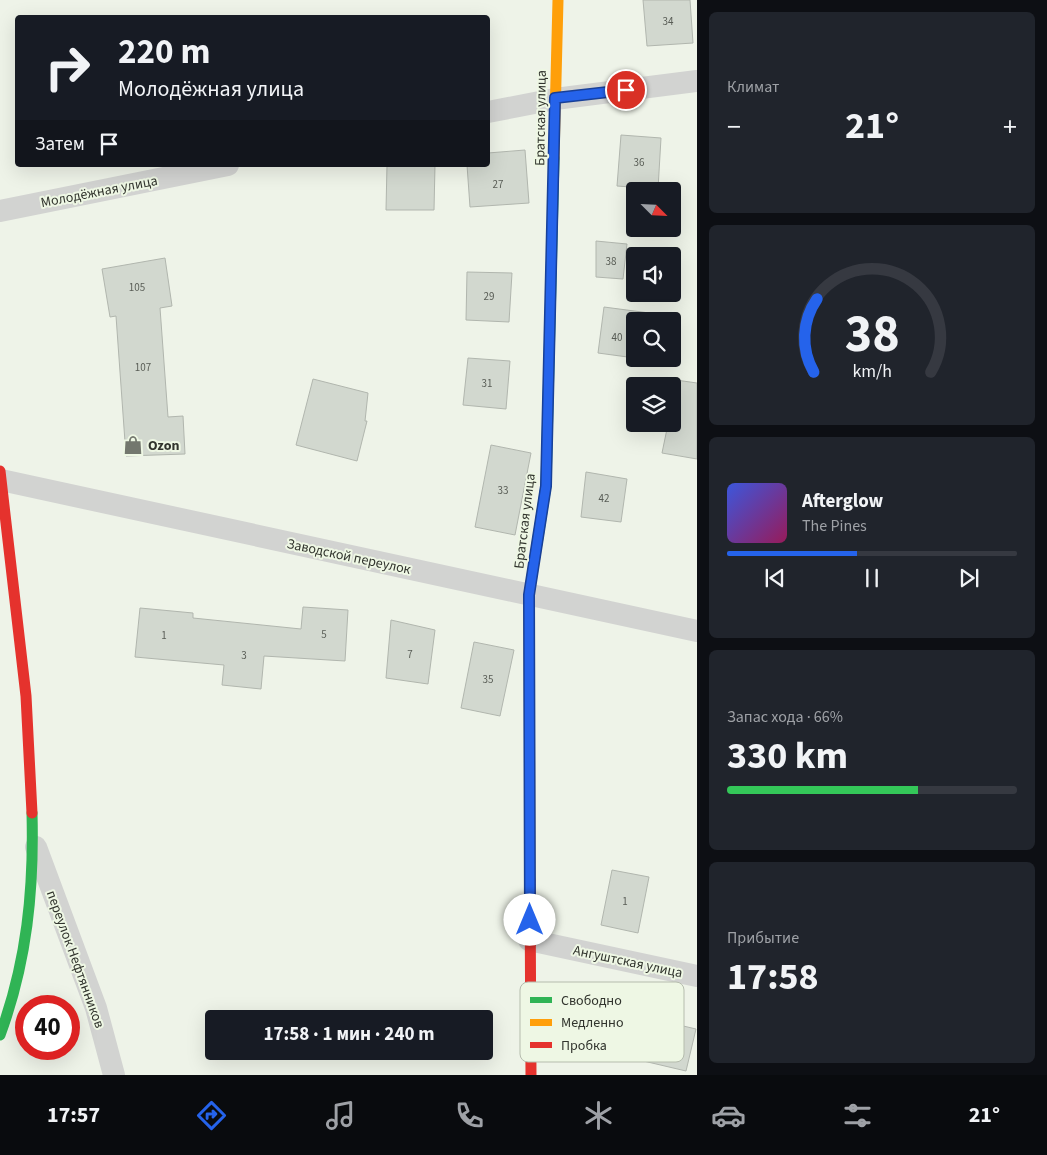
<!DOCTYPE html>
<html lang="ru">
<meta charset="utf-8">
<style>
:root{--surface:#171b24;--page:#20242c;--text:#f1f3f6;--muted:#9ea1a6;--line:#363941;--accent:#2563eb}
body{margin:0;font-family:"Source Sans 3",sans-serif;background:var(--page);color:var(--text);height:100vh;display:flex;flex-direction:column;font-size:19px;white-space:nowrap}
*{box-sizing:border-box;margin:0}
p{font-size:16px;color:var(--muted)}
.icon{flex:none;width:28px;height:28px;fill:none;stroke:currentColor;stroke-width:2;stroke-linecap:round;stroke-linejoin:round}
.map{position:relative;flex:1;overflow:hidden}
.side{display:flex;flex-direction:column;gap:12px;padding:12px;background:#0d0f14;width:350px}
.side>*{flex:none}
.top-card{position:absolute;left:15px;top:15px;width:475px;height:152px;border-radius:5px;box-shadow:0 5px 20px #0002;background:#171b24;color:var(--text);overflow:hidden}
.needle{width:32px;rotate:114deg}
.tools{position:absolute;left:626px;top:182px;display:grid;gap:10px}
.tools a{display:grid;place-items:center;width:55px;height:55px;border-radius:5px;background:var(--surface);box-shadow:0 5px 20px #0002;font-size:25px}
.speed{position:absolute;left:15px;top:995px;display:flex;gap:10px;font-size:25px;font-weight:700;text-align:center}
.speed>*{display:grid;place-content:center;width:65px;height:65px;border-radius:50%;background:var(--surface);box-shadow:0 5px 20px #0002;line-height:1}
.speed .limit{border:8px solid #d22;background:#fff;color:#111}
.pin{position:absolute;display:grid;place-items:center;width:42px;height:42px;color:#fff;margin:-21px;border:2px solid #fff;border-radius:50%;box-shadow:0 1px 5px #0007}
.me{position:absolute;width:55px;margin:-28px;rotate:0deg;stroke-linejoin:round;filter:drop-shadow(0 0 4px #0008)}
.turn{display:flex;align-items:center;gap:18px;height:105px;padding:0 20px;font-size:22px}
.turn .icon{width:65px;height:65px;stroke-width:2.5}
.turn b{display:block;font-size:35px;line-height:42px}
.then{display:flex;align-items:center;height:48px;padding:0 20px;background:#0003;gap:10px;font-size:19px}
.big{font-size:38px;font-weight:700;line-height:1.1}
.side .card{flex:1;display:flex;flex-direction:column;justify-content:center;gap:8px;min-width:0;padding:0 18px;border-radius:8px;background:var(--page)}
.side .dial{align-items:center;gap:0}
.dial svg{height:130px;overflow:visible;fill:none;stroke:var(--line);stroke-width:7;stroke-linecap:round;text-anchor:middle}
.dial text{fill:var(--text);stroke:none}
.song{display:flex;align-items:center;gap:15px}
.cover{width:60px;height:60px;border-radius:8px;background:linear-gradient(135deg,hsl(230 70% 55%),hsl(330 70% 35%))}
.played{height:5px;border-radius:2px;background:linear-gradient(90deg,var(--accent) 45%,var(--line) 45%)}
.keys{display:flex;justify-content:space-around;direction:ltr}
.heat{display:flex;justify-content:space-between;align-items:center;font-size:28px;direction:ltr}
.charge{height:8px;border-radius:4px;background:linear-gradient(90deg,#34c759 66%,var(--line) 0)}
.trip{position:absolute;left:205px;top:1010px;width:288px;height:50px;border-radius:5px;background:var(--surface);box-shadow:0 5px 20px #0002;font-weight:700;line-height:50px;text-align:center}
.dock{display:flex;height:80px;justify-content:space-around;align-items:center;background:#090b0e;color:var(--muted)}
.dock .icon{width:35px;height:35px}
.dock .on{color:var(--accent)}
.dock b{font-size:22px;color:var(--text)}
main{display:flex;flex:1;min-height:0}
.map>svg:first-child{display:block}
</style>
<main>
<div class="map">
<svg width="697" height="1075" viewBox="0 0 697 1075">
<rect width="100%" height="100%" fill="#eef3e8"/>
<path fill="#d2d8cf" stroke="#b1b6ae" d="M643,0h47l3,43 -46,3z
M621,135l40,3 -3,51 -41,-3z
M525,150l4,53 -59,4 -3,-42h21v-12z
M387,165h48l-1,45h-48z
M596,241l31,3 -4,35 -27,-2z
M165,258l7,48 -12,2 8,109 15,-1 2,38 -59,2 -10,-140 -6,1 -8,-48z
M467,272l45,1 -3,49 -43,-2z
M604,307l53,7 -1,7h-21v37l-37,-5z
M468,358l42,3 -4,48 -43,-4z
M313,379l55,14 -3,28h2l-10,40 -61,-16z
M676,380l21,3v76l-35,-6 6,-29h4v-24z
M491,445l40,8 -16,82 -40,-8z
M586,472l41,7 -6,43 -40,-5z
M303,607l45,3 -3,51 -81,-5 -3,33 -39,-4 2,-20 -89,-8 5,-49 53,5v5l108,11z
M391,620l44,10 -7,54 -42,-6z
M474,642l40,8 -14,66 -39,-8z
M612,870l37,7 -11,56 -37,-8z
M645,1017l51,12 -10,42 -51,-12z"/>
<g fill="none" stroke-linecap="round" stroke-linejoin="round">
<path stroke="#d2d3d1" stroke-width="22" d="M488,112l67,-13 142,-18
M0,211l228,-46
M1,480l696,151
M36,847l60,161 18,67
M529,940l168,36"/>
<path stroke="#30b455" stroke-width="11" d="M537,544l9,-58 8,-328
M0,1035c27,-73 34,-145 32,-222"/>
<path stroke="#ff9f0a" stroke-width="11" d="M554,158l4,-158
M530,880l-1,-285 8,-51"/>
<path stroke="#e5322d" stroke-width="11" d="M0,471l26,225 6,117
M530,880l1,195"/>
</g>
<g fill="none" stroke-linecap="round" stroke-linejoin="round">
<g stroke="#184099" stroke-width="12">
<path id="route" d="M530,920l-1,-325 17,-109 9,-388 71,-8"/>
</g>
<use href="#route" stroke="#2563eb" stroke-width="9"/>
</g>
<defs>
<g id="shop-bare" transform="scale(1.5)"><path d="M-5-2.5h2.3a2.7 3.5 0 0 1 5.4 0H5L5.5 6h-11ZM-1.5-2.5h3a1.5 2.3 0 0 0-3 0Z" fill="#73776e" stroke="#eef7e4" stroke-width="2.5" paint-order="stroke"/></g>
</defs>
<g fill-rule="evenodd">
<use href="#shop-bare" x="133" y="445"/>
</g>
<g text-anchor="middle" stroke-width="4" stroke-linejoin="round" paint-order="stroke">
<g font-size="11" fill="#595d56">
<text x="668" y="25">34</text>
<text x="639" y="166">36</text>
<text x="498" y="188">27</text>
<text x="611" y="265">38</text>
<text x="137" y="291">105</text>
<text x="489" y="300">29</text>
<text x="617" y="341">40</text>
<text x="143" y="371">107</text>
<text x="487" y="387">31</text>
<text x="503" y="494">33</text>
<text x="604" y="502">42</text>
<text x="324" y="638">5</text>
<text x="164" y="639">1</text>
<text x="410" y="658">7</text>
<text x="244" y="659">3</text>
<text x="488" y="683">35</text>
<text x="625" y="905">1</text>
</g>
<g font-size="14" fill="#31342d" stroke="#eef7e4">
<text transform="translate(540 118) rotate(-89)" y="5">Братская улица</text>
<text transform="translate(99 191) rotate(-11)" y="5">Молодёжная улица</text>
<text transform="translate(524 521) rotate(-83)" y="5">Братская улица</text>
<text transform="translate(349 556) rotate(12)" y="5">Заводской переулок</text>
<text transform="translate(76 959) rotate(70)" y="5">переулок Нефтянников</text>
<text transform="translate(628 961) rotate(12)" y="5">Ангуштская улица</text>
</g>
<g font-size="14" font-weight="bold" fill="#31342d" stroke="#eef7e4" text-anchor="start">
<text x="148" y="450">Ozon</text>
</g>
</g>
<rect x="520" y="982" width="164" height="80" rx="8" fill="#eef7e4" stroke="#b5bcad" stroke-width="1"/>
<rect x="530" y="997" width="22" height="6" fill="#30b455"/>
<rect x="530" y="1019" width="22" height="7" fill="#ff9f0a"/>
<rect x="530" y="1042" width="22" height="6" fill="#e5322d"/>
<g font-size="14" fill="#31342d">
<text x="561" y="1005">Свободно</text>
<text x="561" y="1027">Медленно</text>
<text x="561" y="1050">Пробка</text>
</g>
</svg>
<div class="tools">
<a><svg class="needle" viewBox="-14 -14 28 28"><path d="M0-13l5 13h-10z" fill="#e53935"/><path d="M0 13l5-13h-10z" fill="#9ea1a6"/></svg></a>
<a><svg class="icon" aria-label="sound" viewBox="0 0 24 24"><path d="M4 9h4l5-4v14l-5-4H4zM17 9q2 3 0 6"/></svg></a>
<a><svg class="icon" aria-label="search" viewBox="0 0 24 24"><circle cx="10" cy="10" r="6"/><path d="M15 15l6 6"/></svg></a>
<a><svg class="icon" aria-label="layers" viewBox="0 0 24 24"><path d="M12 4l9 5-9 5-9-5zM3 14l9 5 9-5"/></svg></a>
</div>
<div class="speed"><div class="limit">40</div></div>
<div class="pin" style="left:626px;top:90px;background:#d93025"><svg class="icon" aria-label="arrive" viewBox="0 0 24 24"><path d="M6 21V4h12l-3 4 3 4H6"/></svg></div>
<svg class="me" style="left:530px;top:920px" viewBox="-20 -20 40 40"><circle r="19" fill="#fff"/><path d="M0-13L10 11 0 6-10 11z" fill="#2563eb"/></svg>
<div class="trip">17:58 · 1 мин · 240 m</div>
<div class="top-card">
<div class="turn"><svg class="icon" aria-label="right" viewBox="0 0 24 24"><path d="M7 20v-9h11M14 6l5 5-5 5"/></svg><div><b>220 m</b>Молодёжная улица</div></div>
<div class="then">Затем<svg class="icon" aria-label="arrive" viewBox="0 0 24 24"><path d="M6 21V4h12l-3 4 3 4H6"/></svg></div>
</div>
</div>
<section class="side">
<div class="card"><p>Климат</p>
<div class="heat"><a>−</a><b class="big">21°</b><a>+</a></div>
</div>
<div class="card dial"><svg viewBox="0 0 100 80">
<path d="M14 69A42 42 0 1 1 86 69"/>
<path d="M14 69A42 42 0 0 1 16 24" stroke="#2563eb"/>
<text x="50" y="56" font-size="32" font-weight="700">38</text>
<text x="50" y="72" font-size="11">km/h</text>
</svg></div>
<div class="card">
<div class="song"><i class="cover"></i><div><b>Afterglow</b><p>The Pines</p></div></div>
<div class="played"></div>
<div class="keys"><svg class="icon" aria-label="previous" viewBox="0 0 24 24"><path d="M18 5L8 12l10 7zM5 5v14"/></svg><svg class="icon" aria-label="pause" viewBox="0 0 24 24"><path d="M8 5v14M16 5v14"/></svg><svg class="icon" aria-label="next" viewBox="0 0 24 24"><path d="M6 5l10 7-10 7zM19 5v14"/></svg></div>
</div>
<div class="card"><p>Запас хода · 66%</p><b class="big">330 km</b><div class="charge"></div></div>
<div class="card"><p>Прибытие</p><b class="big">17:58</b></div>
</section>
</main>
<nav class="dock">
<b>17:57</b>
<svg class="icon on" aria-label="directions" viewBox="0 0 24 24"><path d="M12 3l9 9-9 9-9-9zM9 14v-3h6M13 9l2 2-2 2"/></svg>
<svg class="icon" aria-label="music" viewBox="0 0 24 24"><path d="M9 18V5l10-2v13"/><circle cx="6" cy="18" r="3"/><circle cx="16" cy="16" r="3"/></svg>
<svg class="icon" aria-label="phone" viewBox="0 0 24 24"><path d="M5 4h4l2 5-3 2q2 4 5 5l2-3 5 2v4C11 20 4 13 5 4z"/></svg>
<svg class="icon" aria-label="climate" viewBox="0 0 24 24"><path d="M12 3v18M4 7l16 10M4 17L20 7"/></svg>
<svg class="icon" aria-label="car" viewBox="0 0 24 24"><path d="M5 17H2v-5l4-1 3-4h7l3 4 3 1v5h-3M9 17h6M6 11h13"/><circle cx="7" cy="17" r="2"/><circle cx="17" cy="17" r="2"/></svg>
<svg class="icon" aria-label="filters" viewBox="0 0 24 24"><path d="M4 7h16M4 17h16"/><circle cx="9" cy="7" r="2"/><circle cx="15" cy="17" r="2"/></svg>
<b>21°</b>
</nav>
